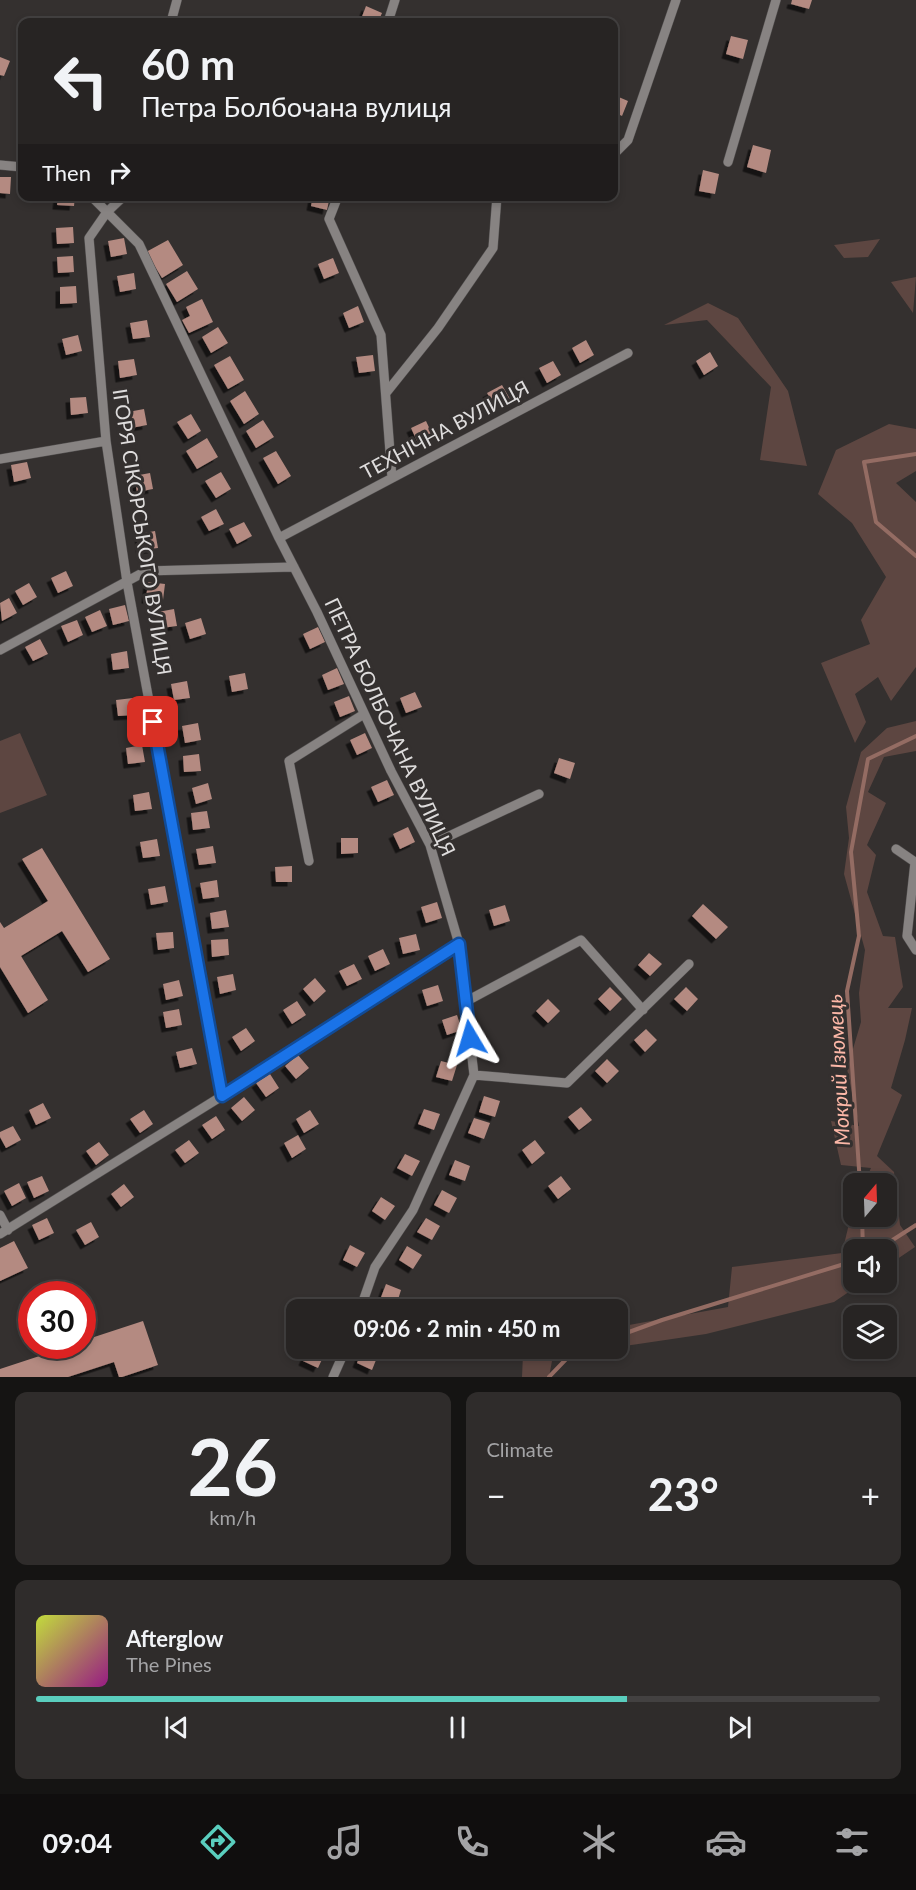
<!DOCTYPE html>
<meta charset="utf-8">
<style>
:root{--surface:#272423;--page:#2f2c2b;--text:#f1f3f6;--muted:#a4a4a6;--line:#434141;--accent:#5acebe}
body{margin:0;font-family:Lato,sans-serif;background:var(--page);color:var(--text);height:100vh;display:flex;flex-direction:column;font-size:22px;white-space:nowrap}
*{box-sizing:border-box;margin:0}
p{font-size:20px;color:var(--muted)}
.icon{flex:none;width:33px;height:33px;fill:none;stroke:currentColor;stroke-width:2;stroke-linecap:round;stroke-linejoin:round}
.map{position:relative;height:1377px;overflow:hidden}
.drawer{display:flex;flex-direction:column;gap:15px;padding:15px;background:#151413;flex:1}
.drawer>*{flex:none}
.guide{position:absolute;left:18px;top:18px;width:600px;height:183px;border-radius:12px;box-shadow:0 3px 9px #0003,0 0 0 2px var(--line);background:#272423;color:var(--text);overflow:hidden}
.needle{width:39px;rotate:19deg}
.fabs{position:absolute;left:843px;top:1173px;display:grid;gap:12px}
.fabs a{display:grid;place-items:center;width:54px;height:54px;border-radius:12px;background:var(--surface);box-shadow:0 3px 9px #0003,0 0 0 2px var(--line);font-size:30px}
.speed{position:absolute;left:18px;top:1281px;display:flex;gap:12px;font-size:30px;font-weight:700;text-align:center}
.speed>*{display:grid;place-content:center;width:78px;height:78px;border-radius:50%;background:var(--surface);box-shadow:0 3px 9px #0003,0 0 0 2px var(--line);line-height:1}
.speed .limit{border:9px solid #d22;background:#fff;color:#111}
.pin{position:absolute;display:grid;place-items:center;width:51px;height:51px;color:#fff;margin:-26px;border-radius:12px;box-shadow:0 3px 9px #0006}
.me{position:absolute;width:66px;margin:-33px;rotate:353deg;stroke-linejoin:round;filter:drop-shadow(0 0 4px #0008)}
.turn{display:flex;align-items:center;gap:21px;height:126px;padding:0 24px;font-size:27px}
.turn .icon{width:78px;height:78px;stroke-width:2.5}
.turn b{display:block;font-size:42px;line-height:51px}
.then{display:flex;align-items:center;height:57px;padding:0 24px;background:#0003;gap:12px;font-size:22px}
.big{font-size:45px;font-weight:700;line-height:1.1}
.drawer .tile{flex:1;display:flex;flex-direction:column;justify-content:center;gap:9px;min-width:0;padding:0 21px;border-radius:12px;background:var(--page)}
.drawer .dial{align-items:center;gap:0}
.dial b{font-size:78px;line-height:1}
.song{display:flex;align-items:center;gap:18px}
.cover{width:72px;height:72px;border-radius:9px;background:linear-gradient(135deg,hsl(70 70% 55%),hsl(310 70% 35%))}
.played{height:6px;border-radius:3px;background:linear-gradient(90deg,var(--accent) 70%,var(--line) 70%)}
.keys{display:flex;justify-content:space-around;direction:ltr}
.heat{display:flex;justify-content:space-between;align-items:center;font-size:33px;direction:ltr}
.drawer .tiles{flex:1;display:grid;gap:15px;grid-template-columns:1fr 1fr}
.tile:last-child{grid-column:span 2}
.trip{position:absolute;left:286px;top:1299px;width:342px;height:60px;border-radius:12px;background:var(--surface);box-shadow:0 3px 9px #0003,0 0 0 2px var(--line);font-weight:700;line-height:60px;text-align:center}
.tab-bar{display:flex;height:96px;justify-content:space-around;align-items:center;background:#100e0e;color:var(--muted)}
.tab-bar .icon{width:42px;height:42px}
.tab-bar .selected{color:var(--accent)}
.tab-bar b{font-size:27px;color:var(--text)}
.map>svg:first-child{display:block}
</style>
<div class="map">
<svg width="916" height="1377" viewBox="0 0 916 1377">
<defs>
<filter id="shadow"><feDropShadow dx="-4.5" dy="4.5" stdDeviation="0" flood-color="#0009"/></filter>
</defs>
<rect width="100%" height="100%" fill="#34302f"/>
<path fill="#5d4641" d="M880,239l-12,18 -24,1 -10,-13z
M916,277l-3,36 -22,-31z
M708,303l30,15 50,73 19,75 -47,-6 11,-73 -64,-67 -43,5z
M889,424l27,5v42l-20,12 20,19v165l-25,34 -13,-24 -23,17 11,28 -11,21 -34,-80 49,-19 -9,-24 25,-43 -34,-54 -34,-29 18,-44z
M916,721v30l-32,6 -16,35 18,11 -19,42 9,10 -9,37 16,44 12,1 8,50 -15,21h24l-7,32 -14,48 11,7 -25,61 17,16 6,53 15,22 -28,19 -1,-16h-32v32l8,1 -28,19 -128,32 -88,13v-20l110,-20 4,-40 110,-14 11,-46 1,9h32v-32l-22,-1 7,-15 -30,-3 -10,-44 28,5 -12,-57 14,-47 -2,-29 6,-43 -21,-76 5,-36 -3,-31 15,-55 26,-24z
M20,733l27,62 -47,18v-72z
M532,1349v-1l80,1 -60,12 -3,16h-27l1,-23z"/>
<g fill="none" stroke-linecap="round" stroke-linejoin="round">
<path stroke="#946c63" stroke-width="4" d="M916,454l-52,8 12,60 40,34
M860,1184l-13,-193 12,-55 -8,-84 17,-93 48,-23
M862,1216l1,34
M877,1250l39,-25
M618,1336l44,-16 192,-59
M549,1377l23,-24 14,-5"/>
</g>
<path fill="#b48a81" filter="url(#shadow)" d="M792,0h20l-3,9 -18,-5z
M366,6l16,7 -4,9h-18z
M731,36l17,4 -5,19 -17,-5z
M0,57l10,4 -6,15 -4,-1z
M614,95l14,6 -6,15 -8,-4z
M753,145l18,5 -5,23 -19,-6z
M703,170l16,4 -4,20 -16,-3z
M0,177h11l-1,17 -10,-1z
M58,196h17l-1,10 -17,-1z
M313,196h17l-3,14 -16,-4z
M73,227l1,16 -17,1 -1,-16z
M124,238l3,16 -16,3 -3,-16z
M168,240l15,25 -21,13 -16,-26z
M73,256l1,16 -16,1 -1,-16z
M333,258l6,15 -15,6 -6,-15z
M187,271l11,18 -21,13 -11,-18z
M134,273l2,16 -16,3 -3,-16z
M76,286l1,17 -17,1v-17z
M202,299l11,23 -24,11 -7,-13 8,-4 -4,-9z
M358,306l6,16 -15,6 -6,-15z
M147,320l3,17 -17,2 -3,-16z
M218,327l10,16 -17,10 -9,-16z
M78,335l4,16 -16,4 -4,-16z
M586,340l8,15 -14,8 -8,-15z
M710,352l8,14 -14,9 -8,-14z
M373,355l2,16 -16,2 -3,-16z
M230,356l14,24 -16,9 -14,-24z
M134,359l3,16 -17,3 -2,-17z
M553,361l8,14 -14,8 -8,-15z
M502,385l8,14 -15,8 -8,-14z
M245,391l14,23 -15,10 -14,-23z
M86,397l2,16 -17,2 -1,-17z
M144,409l3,16 -16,3 -3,-16z
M191,414l10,17 -13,8 -11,-17z
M263,420l11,17 -18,11 -10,-17z
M426,421l7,15 -15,7 -7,-15z
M207,438l11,19 -21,12 -11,-18z
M276,451l15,25 -13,8 -15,-26z
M27,462l4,16 -17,4 -3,-17z
M221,472l10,17 -15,9 -11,-17z
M150,473l3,16 -16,3 -3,-16z
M216,509l8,15 -15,7 -8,-14z
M244,522l8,14 -15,8 -8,-15z
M155,531l3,17 -17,2 -2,-16z
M66,571l7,15 -15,7 -7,-15z
M148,582l17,2 -2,16 -17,-1z
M29,583l8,14 -14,8 -8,-14z
M9,598l8,15 -15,8 -2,-18z
M125,605l4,16 -16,4 -4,-16z
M174,609l3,17 -16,2 -3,-16z
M100,610l7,16 -15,6 -7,-15z
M201,618l5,16 -16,5 -5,-16z
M77,620l6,15 -15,7 -7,-16z
M318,627l7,15 -15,7 -7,-15z
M40,639l8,15 -15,7 -8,-14z
M127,651l2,17 -16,2 -2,-16z
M337,668l7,16 -16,6 -6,-15z
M245,673l3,16 -16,3 -3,-16z
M187,681l3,17 -16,2 -3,-16z
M415,692l7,15 -16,6 -6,-15z
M349,696l6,15 -15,6 -6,-15z
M133,698l1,17 -16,1 -2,-16z
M198,723l3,17 -16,3 -3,-17z
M365,733l7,15 -15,7 -7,-15z
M142,745l3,17 -17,2 -2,-16z
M199,754l2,17 -17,1 -1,-16z
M559,758l16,5 -5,16 -16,-6z
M387,780l7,15 -16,7 -7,-15z
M208,783l4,16 -16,5 -4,-16z
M149,792l3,17 -17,2 -2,-16z
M207,811l3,17 -17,2 -2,-17z
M408,827l7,15 -15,7 -7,-15z
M341,838h17v15l-17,1z
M157,839l3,17 -17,2 -3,-16z
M213,846l3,17 -17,2 -3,-16z
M42,848l68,111 -22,13 -26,-41 -41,25 27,44 -20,13 -28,-46v-45l4,6 44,-27 -26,-42z
M292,866v16h-16l-1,-15z
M217,880l2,17 -16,2 -3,-16z
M165,886l3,16 -17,3 -3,-16z
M437,902l5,16 -16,5 -5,-16z
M703,904l25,23 -12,12 -24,-23z
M505,905l5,16 -16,5 -5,-16z
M226,910l3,17 -17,2 -2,-16z
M173,932l1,16 -16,2 -2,-17z
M416,934l4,16 -17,4 -4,-16z
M228,939l1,16 -17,2 -1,-17z
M383,949l7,15 -15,7 -7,-15z
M649,953l13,11 -12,12 -12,-11z
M354,964l8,15 -15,7 -8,-15z
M233,974l3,16 -16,4 -3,-17z
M315,978l11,13 -12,11 -11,-13z
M179,980l4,16 -17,4 -3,-16z
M438,985l5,16 -16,5 -5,-16z
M610,987l12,12 -12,12 -12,-12z
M686,987l12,12 -11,12 -13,-12z
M548,999l12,12 -12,12 -12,-12z
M297,1001l9,14 -14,9 -9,-14z
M179,1009l3,16 -16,3 -3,-16z
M457,1015l5,15 -15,5 -5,-15z
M246,1028l9,13 -14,10 -9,-14z
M646,1029l11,11 -12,12 -11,-12z
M192,1048l5,16 -17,4 -4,-16z
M298,1055l11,13 -13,11 -11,-13z
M607,1059l12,12 -12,12 -12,-12z
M441,1061l16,4 -5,16 -16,-4z
M270,1074l9,14 -13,9 -10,-14z
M484,1096l16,5 -5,16 -16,-5z
M244,1097l11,13 -13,11 -11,-13z
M43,1103l8,15 -15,7 -7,-15z
M581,1107l11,13 -13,10 -11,-13z
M424,1109l16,5 -6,16 -16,-6z
M144,1110l9,14 -13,9 -10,-14z
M310,1110l9,14 -15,9 -8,-14z
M216,1116l9,14 -13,9 -10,-14z
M474,1118l16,5 -6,16 -16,-6z
M13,1126l8,14 -15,8 -6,-11v-5z
M298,1135l8,14 -14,9 -8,-15z
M189,1140l10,13 -14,10 -10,-13z
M535,1140l10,13 -13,11 -10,-14z
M99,1142l10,13 -13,10 -10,-14z
M405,1154l15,7 -8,15 -15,-8z
M455,1160l15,6 -5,15 -16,-6z
M42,1176l7,15 -15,7 -7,-16z
M561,1176l10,13 -13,10 -10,-13z
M19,1183l7,15 -14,8 -8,-15z
M124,1184l10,13 -13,10 -10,-13z
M442,1190l15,8 -8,15 -15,-8z
M381,1197l14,9 -10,14 -13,-9z
M47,1218l7,15 -15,7 -7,-15z
M426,1218l14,8 -8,14 -15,-8z
M91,1222l8,15 -14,8 -9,-15z
M14,1241l14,27 -28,13v-33z
M350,1245l15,8 -8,14 -14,-7z
M407,1246l15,9 -9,14 -14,-9z
M386,1284l15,6 -5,16 -16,-6z
M329,1298l15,6 -2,6h-18z
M143,1321l15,44 -36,12h-3l-5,-15 -46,15h-68v-8l70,-23h12v-5z
M309,1348h6l10,5 -7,15 -15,-7z
M363,1348l15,7 -6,15 -15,-7z"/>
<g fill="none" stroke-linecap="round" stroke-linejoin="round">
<g stroke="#524f4f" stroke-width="10">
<path id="minor" d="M171,22l6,-22
M388,22l7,-22
M614,154l14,-14 48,-140
M728,162l48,-162
M0,165l22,2
M124,196l-17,16 -18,26 17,203 21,141 95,514
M338,196l-9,23 52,116 11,143
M386,393l52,-65 55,-80 4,-52
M0,459l106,-18
M279,538l349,-185
M0,650l146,-79 148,-4
M430,845l109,-51
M896,849l19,13 -8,74 9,14
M309,861l-20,-100 75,-47
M465,1002l116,-62 62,70
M474,1075l93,8 122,-119
M0,1215l8,15
M0,1234l222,-138 237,-152 -29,-99 -39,-74 -74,-159 -38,-74 -140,-294 -48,-48
M360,1310l15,-43 38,-57 61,-135 -15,-131
M333,1377l13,-29"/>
</g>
<use href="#minor" stroke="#878382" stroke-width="9"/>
</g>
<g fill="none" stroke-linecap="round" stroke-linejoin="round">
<g stroke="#114b97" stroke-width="15">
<path id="route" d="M153,722l69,374 237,-152 11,94"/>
</g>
<use href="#route" stroke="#1a73e8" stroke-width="10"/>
</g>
<g text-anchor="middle" stroke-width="6" stroke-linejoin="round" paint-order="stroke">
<g font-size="20" fill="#dedcdc" stroke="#34302f">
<text transform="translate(445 430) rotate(-28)" y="7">ТЕХНІЧНА ВУЛИЦЯ</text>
<text transform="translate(142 532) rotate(81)" y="7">ІГОРЯ СІКОРСЬКОГО ВУЛИЦЯ</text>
<text transform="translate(390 727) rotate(65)" y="7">ПЕТРА БОЛБОЧАНА ВУЛИЦЯ</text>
</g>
<g font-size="21" font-style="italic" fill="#fcb7a7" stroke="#34302f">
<text transform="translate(839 1070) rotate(-93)" y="7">Мокрий Ізюмець</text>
</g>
</g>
</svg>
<div class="fabs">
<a><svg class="needle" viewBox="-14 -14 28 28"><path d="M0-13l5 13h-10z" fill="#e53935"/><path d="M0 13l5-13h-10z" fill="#a4a4a6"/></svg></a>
<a><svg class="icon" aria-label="sound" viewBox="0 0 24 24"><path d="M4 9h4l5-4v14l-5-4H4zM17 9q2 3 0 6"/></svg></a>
<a><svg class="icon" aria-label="layers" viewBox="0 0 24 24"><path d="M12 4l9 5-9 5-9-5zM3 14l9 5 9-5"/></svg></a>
</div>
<div class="speed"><div class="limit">30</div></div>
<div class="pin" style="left:153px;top:722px;background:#d93025"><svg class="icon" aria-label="arrive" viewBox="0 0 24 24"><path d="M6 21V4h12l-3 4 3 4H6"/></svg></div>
<svg class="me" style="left:470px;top:1038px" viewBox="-20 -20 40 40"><path d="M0-17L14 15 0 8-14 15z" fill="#1a73e8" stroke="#fff" stroke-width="4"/></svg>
<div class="trip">09:06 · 2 min · 450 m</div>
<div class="guide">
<div class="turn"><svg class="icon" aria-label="left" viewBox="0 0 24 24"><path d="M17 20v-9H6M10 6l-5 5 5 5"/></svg><div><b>60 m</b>Петра Болбочана вулиця</div></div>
<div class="then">Then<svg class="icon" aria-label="right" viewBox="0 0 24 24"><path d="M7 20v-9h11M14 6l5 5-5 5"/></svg></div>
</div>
</div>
<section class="drawer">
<div class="tiles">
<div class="tile dial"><b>26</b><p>km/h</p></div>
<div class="tile"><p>Climate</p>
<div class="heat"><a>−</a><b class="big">23°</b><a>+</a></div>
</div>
<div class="tile">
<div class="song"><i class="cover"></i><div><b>Afterglow</b><p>The Pines</p></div></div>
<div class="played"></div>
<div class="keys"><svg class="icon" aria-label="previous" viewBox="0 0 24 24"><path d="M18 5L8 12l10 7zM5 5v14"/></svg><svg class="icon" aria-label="pause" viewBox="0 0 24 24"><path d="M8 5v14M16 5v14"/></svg><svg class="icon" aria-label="next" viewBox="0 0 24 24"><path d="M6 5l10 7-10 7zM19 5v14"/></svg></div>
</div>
</div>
</section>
<nav class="tab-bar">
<b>09:04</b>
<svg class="icon selected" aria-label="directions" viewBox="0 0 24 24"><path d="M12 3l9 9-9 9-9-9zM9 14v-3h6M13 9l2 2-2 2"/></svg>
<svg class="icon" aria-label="music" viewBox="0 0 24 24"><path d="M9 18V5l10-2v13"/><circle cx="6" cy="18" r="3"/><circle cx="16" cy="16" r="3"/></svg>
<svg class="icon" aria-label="phone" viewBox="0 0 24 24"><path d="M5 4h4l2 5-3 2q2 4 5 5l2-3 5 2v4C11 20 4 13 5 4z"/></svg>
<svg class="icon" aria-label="climate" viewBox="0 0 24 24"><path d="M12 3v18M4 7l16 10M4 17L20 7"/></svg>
<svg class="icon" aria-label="car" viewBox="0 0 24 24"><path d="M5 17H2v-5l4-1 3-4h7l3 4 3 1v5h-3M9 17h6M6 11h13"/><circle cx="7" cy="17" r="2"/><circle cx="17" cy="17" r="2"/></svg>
<svg class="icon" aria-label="filters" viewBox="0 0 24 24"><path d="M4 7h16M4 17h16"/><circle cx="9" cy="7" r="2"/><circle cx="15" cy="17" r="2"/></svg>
</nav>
